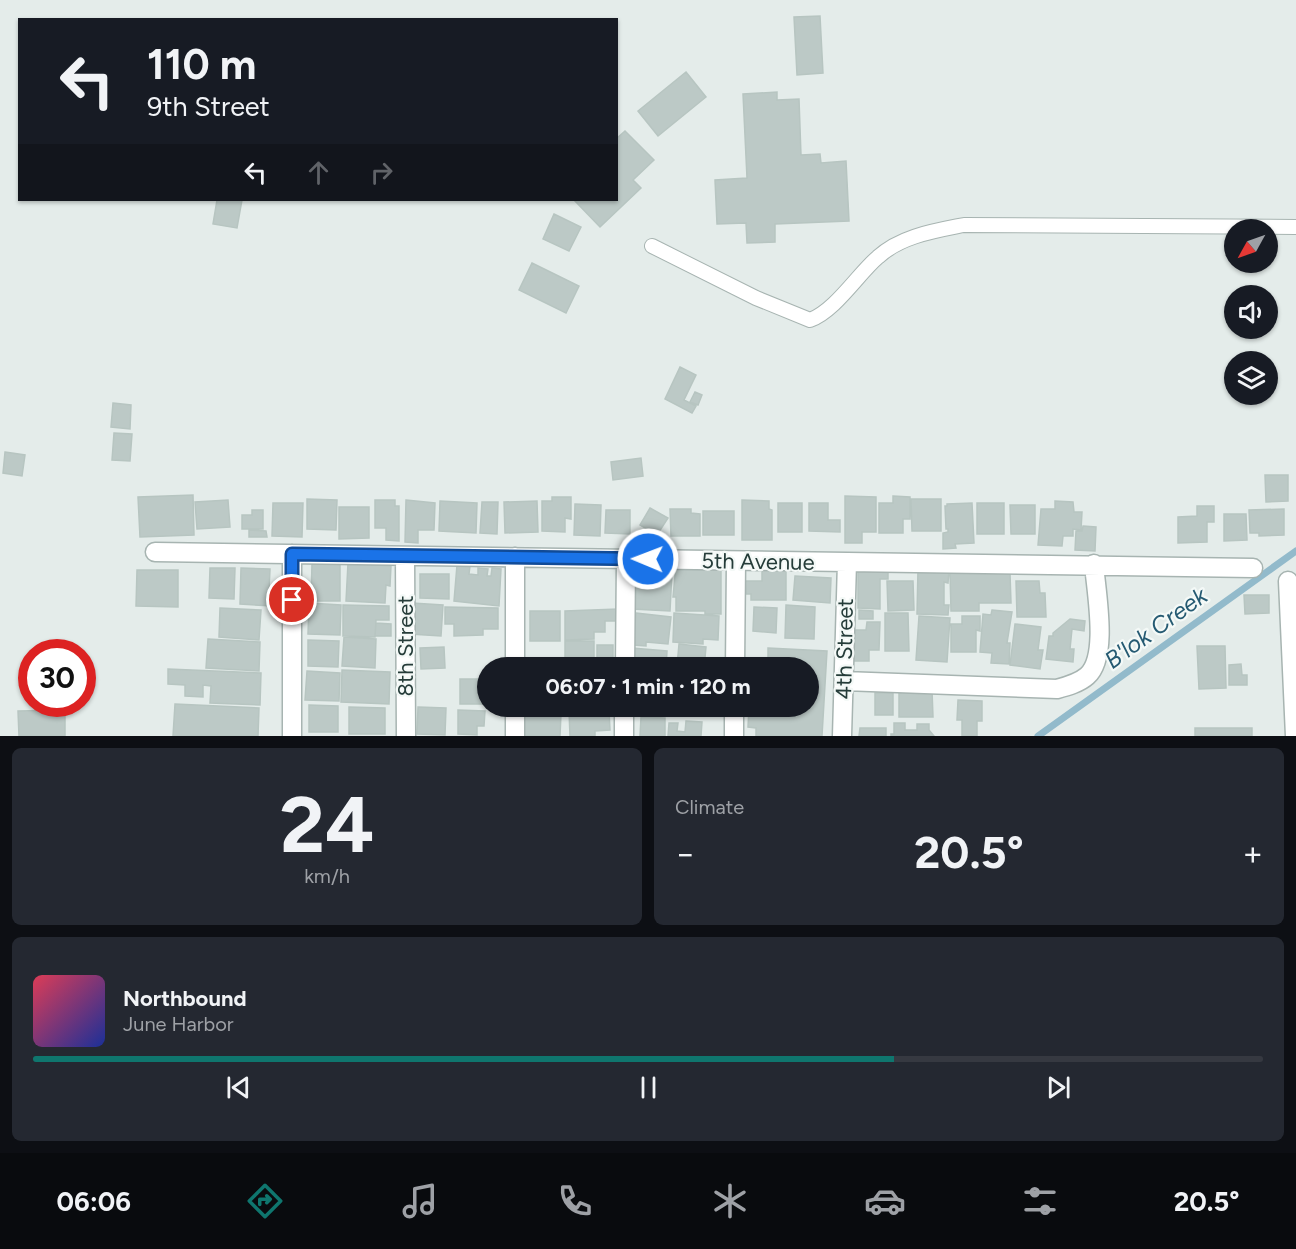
<!DOCTYPE html>
<meta charset="utf-8">
<style>
:root{--surface:#171b24;--page:#242831;--text:#f1f3f6;--muted:#9ea1a6;--line:#363941;--accent:#0f766e}
body{margin:0;font-family:Figtree,sans-serif;background:var(--page);color:var(--text);height:100vh;display:flex;flex-direction:column;font-size:22px;white-space:nowrap}
*{box-sizing:border-box;margin:0}
p{font-size:20px;color:var(--muted)}
.icon{flex:none;width:33px;height:33px;fill:none;stroke:currentColor;stroke-width:2;stroke-linecap:round;stroke-linejoin:round}
.map{position:relative;height:736px;overflow:hidden}
.details{display:flex;flex-direction:column;gap:12px;padding:12px;background:#0d0f14;flex:1}
.details>*{flex:none}
.guide{position:absolute;left:18px;top:18px;width:600px;height:183px;border-radius:0px;box-shadow:0 2px 4px #0004;background:#171b24;color:var(--text);overflow:hidden}
.needle{width:39px;rotate:230deg}
.tools{position:absolute;left:1224px;top:219px;display:grid;gap:12px}
.tools a{display:grid;place-items:center;width:54px;height:54px;border-radius:50%;background:var(--surface);box-shadow:0 2px 4px #0004;font-size:30px}
.speed{position:absolute;left:18px;top:639px;display:flex;gap:12px;font-size:30px;font-weight:700;text-align:center}
.speed>*{display:grid;place-content:center;width:78px;height:78px;border-radius:50%;background:var(--surface);box-shadow:0 2px 4px #0004;line-height:1}
.speed .limit{border:9px solid #d22;background:#fff;color:#111}
.pin{position:absolute;display:grid;place-items:center;width:51px;height:51px;color:#fff;margin:-26px;border:3px solid #fff;border-radius:50%;box-shadow:0 2px 6px #0007}
.me{position:absolute;width:66px;margin:-33px;rotate:271deg;stroke-linejoin:round;filter:drop-shadow(0 0 4px #0008)}
.turn{display:flex;align-items:center;gap:21px;height:126px;padding:0 30px;font-size:27px}
.turn .icon{width:78px;height:78px;stroke-width:2.5}
.turn b{display:block;font-size:42px;line-height:51px}
.lanes{display:flex;align-items:center;height:57px;padding:0 30px;background:#0003;justify-content:center;gap:30px;direction:ltr}
.lanes .off{opacity:.35}
.big{font-size:45px;font-weight:700;line-height:1.1}
.details .widget{flex:1;display:flex;flex-direction:column;justify-content:center;gap:9px;min-width:0;padding:0 21px;border-radius:9px;background:var(--page)}
.details .dial{align-items:center;gap:0}
.dial b{font-size:78px;line-height:1}
.song{display:flex;align-items:center;gap:18px}
.cover{width:72px;height:72px;border-radius:9px;background:linear-gradient(135deg,hsl(350 70% 55%),hsl(230 70% 35%))}
.played{height:6px;border-radius:3px;background:linear-gradient(90deg,var(--accent) 70%,var(--line) 70%)}
.keys{display:flex;justify-content:space-around;direction:ltr}
.heat{display:flex;justify-content:space-between;align-items:center;font-size:33px;direction:ltr}
.details .tiles{flex:1;display:grid;gap:12px;grid-template-columns:1fr 1fr}
.widget:last-child{grid-column:span 2}
.trip{position:absolute;left:477px;top:657px;width:342px;height:60px;border-radius:30px;background:var(--surface);box-shadow:0 2px 4px #0004;font-weight:700;line-height:60px;text-align:center}
.menu{display:flex;height:96px;justify-content:space-around;align-items:center;background:#090b0e;color:var(--muted)}
.menu .icon{width:42px;height:42px}
.menu .on{color:var(--accent)}
.menu b{font-size:27px;color:var(--text)}
.map>svg:first-child{display:block}
</style>
<div class="map">
<svg width="1296" height="736" viewBox="0 0 1296 736">
<rect width="100%" height="100%" fill="#e4ecea"/>
<g fill="none" stroke-linecap="round" stroke-linejoin="round">
<path stroke="#92bacb" stroke-width="7" d="M1038,736l258,-185"/>
</g>
<path fill="#bcc9c6" stroke="#b7c5c1" stroke-width="1.5" d="M820,16l3,57 -26,2 -3,-58z
M686,72l20,25 -48,39 -20,-25z
M777,92v8l22,-1 2,56 19,-1 1,9 25,-2 3,60 -74,3v18l-28,1 -1,-20 -29,1 -2,-44 32,-2 -4,-84z
M625,131l29,29 -21,20 8,8 -41,39 -26,-27h42v-61z
M217,200h25l-5,28 -24,-4z
M554,214l27,13 -12,24 -26,-12z
M532,263l47,23 -13,27 -47,-23z
M680,367l16,8 -12,25 12,6 -4,7 -27,-14z
M695,392l7,3 -4,10 -8,-3z
M113,403l18,2 -1,24 -19,-2z
M114,433l18,1 -2,27 -18,-1z
M5,452l20,3 -3,21 -19,-3z
M641,458l2,18 -30,4 -2,-18z
M1265,475h23v26l-22,1z
M193,495l1,40 -54,2 -2,-40z
M845,496l31,1v35h-14v11h-17z
M893,496l17,1v22h-7v14h-24v-30h14z
M552,497h19v22l-6,-1v14l-23,-1v-30h10z
M307,499l30,1 -1,30 -29,-1z
M911,499h30v32h-29z
M228,500l2,27 -33,2 -2,-27z
M375,500h20v6h4v35l-13,-1v-12h-11z
M406,500l29,3 -1,27h-16v13l-13,-1z
M742,500l27,1v8l3,1v30h-30z
M440,501l37,2 -1,30 -37,-2z
M537,501l1,31 -33,1 -1,-31z
M1055,501l18,1 1,10h8l-1,18 -8,-1v7h-10l-1,10 -24,-1 3,-36h14z
M482,502h16l-1,32 -17,-1z
M273,503h30l-1,34 -30,-1z
M778,503h24v29h-24z
M809,503h19v17h12v12l-31,-1z
M972,503l2,40 -19,1 1,4 -13,1v-16l5,-1v-3h-2l-1,-23h2v-2z
M977,503h27v31h-27z
M575,504l26,1 -1,31 -26,-1z
M1010,505h25v29h-24z
M1197,506h17v16h-7v20l-29,1v-26l19,-1z
M339,507h30v31l-30,1z
M650,508l18,10 -11,17 -17,-10z
M670,509h21v4l9,1v22h-29z
M1284,509v26l-25,1v-3h-9l-1,-23z
M252,510h11v19h-21v-14h10z
M606,510h24v24l-25,-1z
M703,511h31v24h-31z
M1224,514h22l1,26 -23,1z
M1083,526l13,1 -1,24 -20,-1 1,-19h6z
M249,530l17,1 1,6h-18z
M312,563h28v38h-29z
M348,563l43,3 -1,20 -4,-1 -1,18 -39,-2z
M457,565l13,1 -1,8 9,1v-7l10,1 -1,7h4l1,-8 9,1 -2,37 -45,-5z
M676,566l45,1v47h-16v-3h-29v-14h-3z
M210,568h25l-1,31 -25,-1z
M241,568l29,1 -1,22h3v15l-32,-2z
M918,569l31,1 -1,13 -4,-1v23h5l-1,10 -31,-1z
M137,570h41v37l-42,-1z
M762,570h24v30h-35v-6h-5l-1,-13h17z
M858,570h30v9h-8v30l-22,-1z
M641,571l31,1 -2,39 -38,-2 2,-25h6z
M950,573h60l1,30h-32v8h-28z
M420,574h29v25l-29,-1z
M795,576l36,2 -1,25 -37,-3z
M887,581h26l1,29 -26,1z
M1016,581h23l1,12h5l1,24h-29z
M1244,595h25v18l-24,1z
M309,603l32,2 -1,30 -32,-1z
M412,603l31,2 -2,31 -31,-2z
M343,605l46,1v14h-13l-1,17 -32,-1z
M786,605l29,2 -1,32 -29,-1z
M445,607l53,1v21h-15v6l-29,1v-12h-9z
M754,607l23,1 -1,25 -23,-2z
M220,608l41,2 -2,30 -40,-3z
M618,609v12h-13v11h-11v7l-29,1v-29z
M859,610l14,1v8h-14z
M992,610l20,2 -5,31h3l-1,21 -18,-1 1,-10 -12,-1 3,-38 8,1z
M530,611h30v30h-30z
M636,613l35,4 -3,27 -22,-2v4l-13,-1z
M674,613l45,3 -1,24 -15,-1v5l-30,-2z
M885,613h23l1,38h-24z
M919,616l31,2 -3,44 -31,-2z
M962,616h18v15l-4,-1v22h-25v-28h11z
M1070,619l15,2 -1,10 -12,-2 -2,20h4l-1,13 -27,-3 3,-23h4v-3z
M867,622h13l-1,28h-10v11h-17v-31h14z
M376,623l15,1v12h-16z
M1015,624l26,3 -3,23h5l-3,19 -30,-4z
M344,637l32,2 -1,29 -33,-2z
M208,639l52,3 -1,29 -53,-3z
M308,640l31,1 -1,26 -30,-1z
M565,641h29v27h-29z
M679,644l27,3 -2,21 -27,-2z
M597,645h16v23h-16z
M1197,646h28l1,42 -27,1z
M444,647l1,21 -24,1 -1,-21z
M632,648l35,3 -1,17h-31v-7h-4z
M768,648l59,3 -5,85h-66v-8l-8,-1 1,-21h59v-38h-58l1,-8 17,1z
M1241,664l1,11h5v10h-18v-20z
M168,669l93,4 -1,32 -50,-2 1,-17 -8,-1v12l-18,-1v-11l-17,-1z
M342,670l48,2 -1,32 -48,-2z
M307,671l33,2 -1,28 -34,-1z
M460,679h26v25h-26z
M932,690l1,27h-34v-26z
M875,693h18v22h-18z
M958,700l24,1v20h-5v15h-15v-16h-5z
M175,704l84,4 -1,28h-85z
M309,705l29,1v26h-29z
M524,706h36l-1,4z
M637,706h26v6h-26z
M665,706h10v10l-11,-1z
M680,706h25v3l-17,-1v5l-8,-1z
M349,707l36,1v26h-36z
M418,707l28,1 -1,27 -28,-1z
M65,710v26h-46l-1,-25z
M458,710l27,1 -1,15h-7v9l-19,-1z
M569,711h40l1,19 -15,1v5h-25z
M524,712l37,2 -1,22h-37z
M641,717l24,1v18h-25z
M686,721l16,1 -1,14h-33l1,-13h9l-1,8 8,1z
M894,723h11v7h12v-6h12v6l5,6h-43v-2h3z
M860,728h26v8h-27z
M1195,728h57v8h-57z"/>
<g fill="none" stroke-linecap="round" stroke-linejoin="round">
<g stroke="#a7b4b1" stroke-width="16">
<path id="service" d="M652,246l104,52 54,22c25,-9 48,-46 68,-63 23,-21 56,-26 86,-32l332,2"/>
</g>
<g stroke="#a7b4b1" stroke-width="21">
<path id="minor" d="M155,552l1098,16
M405,556l1,180
M515,557v111
M1288,581l7,155
M625,668l1,-109
M735,668l1,-107
M844,681l213,8c11,-3 22,-6 30,-13 22,-19 9,-84 7,-112
M515,706v30
M292,736v-182
M624,736v-30
M734,736v-30
M842,736l5,-174"/>
</g>
<use href="#service" stroke="#fff" stroke-width="14"/>
<use href="#minor" stroke="#fff" stroke-width="18"/>
</g>
<g fill="none" stroke-linecap="round" stroke-linejoin="round">
<g stroke="#114b97" stroke-width="15">
<path id="route" d="M292,600v-46l356,5"/>
</g>
<use href="#route" stroke="#1a73e8" stroke-width="10"/>
</g>
<g text-anchor="middle" stroke-width="4.5" stroke-linejoin="round" paint-order="stroke">
<g font-size="22" fill="#253c39" stroke="#f4f9f7">
<text transform="translate(758 561) rotate(1)" y="8">5th Avenue</text>
<text transform="translate(405 646) rotate(-90)" y="8">8th Street</text>
<text transform="translate(844 649) rotate(-89)" y="8">4th Street</text>
</g>
<g font-size="24" font-style="italic" fill="#255a72" stroke="#f4f9f7">
<text transform="translate(1156 628) rotate(-36)" y="8">B'lok Creek</text>
</g>
</g>
</svg>
<div class="tools">
<a><svg class="needle" viewBox="-14 -14 28 28"><path d="M0-13l5 13h-10z" fill="#e53935"/><path d="M0 13l5-13h-10z" fill="#9ea1a6"/></svg></a>
<a><svg class="icon" aria-label="sound" viewBox="0 0 24 24"><path d="M4 9h4l5-4v14l-5-4H4zM17 9q2 3 0 6"/></svg></a>
<a><svg class="icon" aria-label="layers" viewBox="0 0 24 24"><path d="M12 4l9 5-9 5-9-5zM3 14l9 5 9-5"/></svg></a>
</div>
<div class="speed"><div class="limit">30</div></div>
<div class="pin" style="left:292px;top:600px;background:#d93025"><svg class="icon" aria-label="arrive" viewBox="0 0 24 24"><path d="M6 21V4h12l-3 4 3 4H6"/></svg></div>
<svg class="me" style="left:648px;top:559px" viewBox="-20 -20 40 40"><circle r="17" fill="#1a73e8" stroke="#fff" stroke-width="3"/><path d="M0-11L8 9 0 5-8 9z" fill="#fff"/></svg>
<div class="trip">06:07 · 1 min · 120 m</div>
<div class="guide">
<div class="turn"><svg class="icon" aria-label="left" viewBox="0 0 24 24"><path d="M17 20v-9H6M10 6l-5 5 5 5"/></svg><div><b>110 m</b>9th Street</div></div>
<div class="lanes"><svg class="icon" aria-label="left" viewBox="0 0 24 24"><path d="M17 20v-9H6M10 6l-5 5 5 5"/></svg><svg class="icon off" aria-label="ahead" viewBox="0 0 24 24"><path d="M12 20V5M6 11l6-6 6 6"/></svg><svg class="icon off" aria-label="right" viewBox="0 0 24 24"><path d="M7 20v-9h11M14 6l5 5-5 5"/></svg></div>
</div>
</div>
<section class="details">
<div class="tiles">
<div class="widget dial"><b>24</b><p>km/h</p></div>
<div class="widget"><p>Climate</p>
<div class="heat"><a>−</a><b class="big">20.5°</b><a>+</a></div>
</div>
<div class="widget">
<div class="song"><i class="cover"></i><div><b>Northbound</b><p>June Harbor</p></div></div>
<div class="played"></div>
<div class="keys"><svg class="icon" aria-label="previous" viewBox="0 0 24 24"><path d="M18 5L8 12l10 7zM5 5v14"/></svg><svg class="icon" aria-label="pause" viewBox="0 0 24 24"><path d="M8 5v14M16 5v14"/></svg><svg class="icon" aria-label="next" viewBox="0 0 24 24"><path d="M6 5l10 7-10 7zM19 5v14"/></svg></div>
</div>
</div>
</section>
<nav class="menu">
<b>06:06</b>
<svg class="icon on" aria-label="directions" viewBox="0 0 24 24"><path d="M12 3l9 9-9 9-9-9zM9 14v-3h6M13 9l2 2-2 2"/></svg>
<svg class="icon" aria-label="music" viewBox="0 0 24 24"><path d="M9 18V5l10-2v13"/><circle cx="6" cy="18" r="3"/><circle cx="16" cy="16" r="3"/></svg>
<svg class="icon" aria-label="phone" viewBox="0 0 24 24"><path d="M5 4h4l2 5-3 2q2 4 5 5l2-3 5 2v4C11 20 4 13 5 4z"/></svg>
<svg class="icon" aria-label="climate" viewBox="0 0 24 24"><path d="M12 3v18M4 7l16 10M4 17L20 7"/></svg>
<svg class="icon" aria-label="car" viewBox="0 0 24 24"><path d="M5 17H2v-5l4-1 3-4h7l3 4 3 1v5h-3M9 17h6M6 11h13"/><circle cx="7" cy="17" r="2"/><circle cx="17" cy="17" r="2"/></svg>
<svg class="icon" aria-label="filters" viewBox="0 0 24 24"><path d="M4 7h16M4 17h16"/><circle cx="9" cy="7" r="2"/><circle cx="15" cy="17" r="2"/></svg>
<b>20.5°</b>
</nav>
